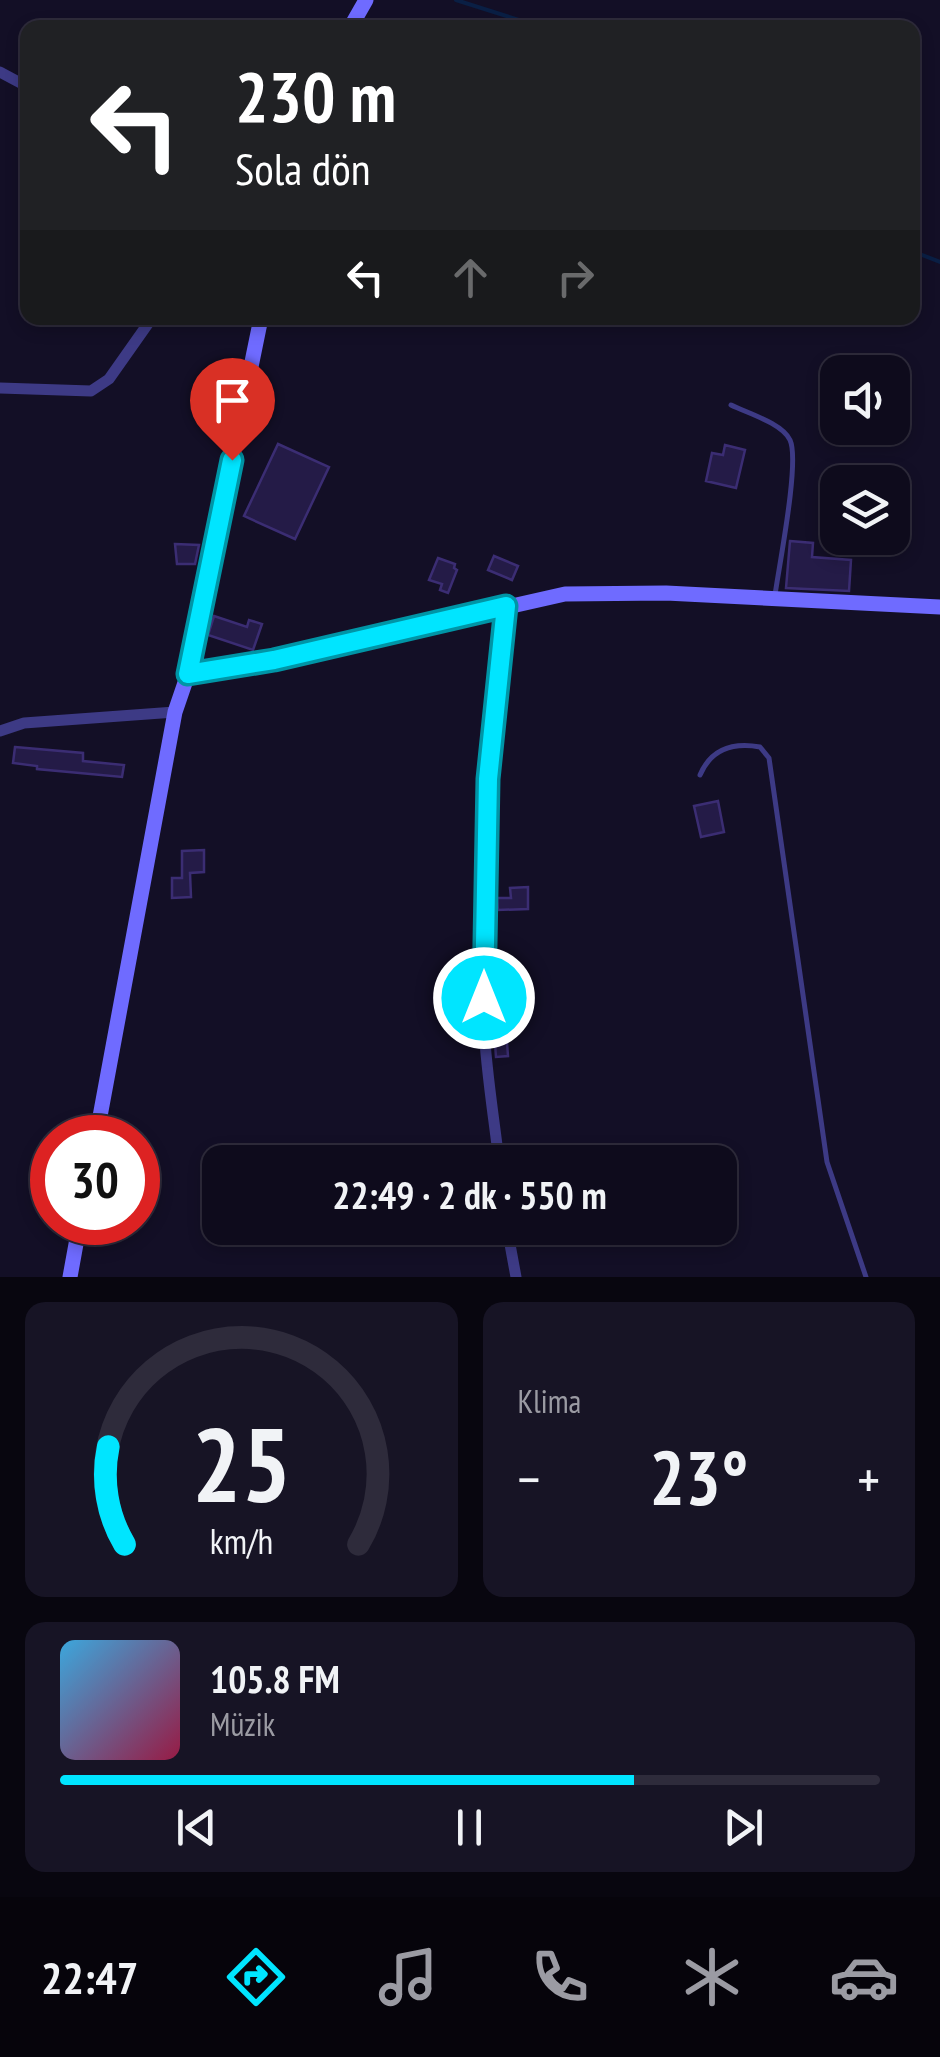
<!DOCTYPE html>
<html lang="tr">
<meta charset="utf-8">
<style>
:root{--surface:#0e0b1c;--page:#171425;--text:#f1f3f6;--muted:#9b9ba3;--line:#2e2b3b;--accent:#00e5ff}
body{margin:0;font-family:"PT Sans Narrow",sans-serif;background:var(--page);color:var(--text);height:100vh;display:flex;flex-direction:column;font-size:38px;white-space:nowrap}
*{box-sizing:border-box;margin:0}
p{font-size:32px;color:var(--muted)}
.icon{flex:none;width:55px;height:55px;fill:none;stroke:currentColor;stroke-width:2;stroke-linecap:round;stroke-linejoin:round}
.map{position:relative;height:1277px;overflow:hidden}
.panel{display:flex;flex-direction:column;gap:25px;padding:25px;background:#08060f;flex:1}
.panel>*{flex:none}
.hud{position:absolute;left:20px;top:20px;width:900px;height:305px;border-radius:20px;box-shadow:0 5px 15px #0003,0 0 0 2px var(--line);background:#202124;color:#fff;overflow:hidden}
.buttons{position:absolute;left:820px;top:355px;display:grid;gap:20px}
.buttons a{display:grid;place-items:center;width:90px;height:90px;border-radius:20px;background:var(--surface);box-shadow:0 5px 15px #0003,0 0 0 2px var(--line);font-size:50px}
.speed{position:absolute;left:30px;top:1115px;display:flex;gap:20px;font-size:50px;font-weight:700;text-align:center}
.speed>*{display:grid;place-content:center;width:130px;height:130px;border-radius:50%;background:var(--surface);box-shadow:0 5px 15px #0003,0 0 0 2px var(--line);line-height:1}
.speed .limit{border:15px solid #d22;background:#fff;color:#111}
.pin{position:absolute;display:grid;place-items:center;width:85px;height:85px;color:#fff;margin:-102px -42px;border-radius:50% 50% 50% 0;rotate:-45deg;box-shadow:0 0 10px #0007}
.pin .icon{rotate:45deg}
.me{position:absolute;width:110px;margin:-55px;rotate:0deg;stroke-linejoin:round;filter:drop-shadow(0 0 8px #0008)}
.turn{display:flex;align-items:center;gap:35px;height:210px;padding:0 50px;font-size:45px}
.turn .icon{width:130px;height:130px;stroke-width:2.5}
.turn b{display:block;font-size:70px;line-height:85px}
.lanes{display:flex;align-items:center;height:95px;padding:0 50px;background:#0003;justify-content:center;gap:50px;direction:ltr}
.lanes .off{opacity:.35}
.big{font-size:75px;font-weight:800;line-height:1.1}
.panel .tile{flex:1;display:flex;flex-direction:column;justify-content:center;gap:15px;min-width:0;padding:0 35px;border-radius:20px;background:var(--page)}
.panel .dial{align-items:center;gap:0}
.dial svg{height:260px;overflow:visible;fill:none;stroke:var(--line);stroke-width:7;stroke-linecap:round;text-anchor:middle}
.dial text{fill:var(--text);stroke:none}
.song{display:flex;align-items:center;gap:30px}
.cover{width:120px;height:120px;border-radius:15px;background:linear-gradient(135deg,hsl(200 70% 55%),hsl(340 70% 35%))}
.played{height:10px;border-radius:5px;background:linear-gradient(90deg,var(--accent) 70%,var(--line) 70%)}
.keys{display:flex;justify-content:space-around;direction:ltr}
.heat{display:flex;justify-content:space-between;align-items:center;font-size:55px;direction:ltr}
.panel .tiles{flex:1;display:grid;gap:25px;grid-template-columns:1fr 1fr}
.tile:last-child{grid-column:span 2}
.trip{position:absolute;left:202px;top:1145px;width:535px;height:100px;border-radius:20px;background:var(--surface);box-shadow:0 5px 15px #0003,0 0 0 2px var(--line);font-weight:800;line-height:100px;text-align:center}
.tab-bar{display:flex;height:160px;justify-content:space-around;align-items:center;background:#06040b;color:var(--muted)}
.tab-bar .icon{width:70px;height:70px}
.tab-bar .current{color:var(--accent)}
.tab-bar b{font-size:45px;color:var(--text)}
.map>svg:first-child{display:block}
</style>
<div class="map">
<svg width="940" height="1277" viewBox="0 0 940 1277">
<rect width="100%" height="100%" fill="#130f26"/>
<g fill="none" stroke-linecap="round" stroke-linejoin="round">
<path stroke="#0a1f44" stroke-width="4" d="M456,0l88,28
M912,251l28,11"/>
</g>
<path fill="#241b47" stroke="#3b2d73" stroke-width="2.5" d="M278,444l51,23 -34,72 -51,-23z
M725,445l20,5 -9,38 -30,-7 6,-28 11,2z
M790,541l23,2 -1,14 39,3 -2,31 -63,-3z
M175,544l24,1 -4,19h-18z
M494,556l24,10 -6,14 -24,-10z
M438,558l17,6 -1,4 3,2 -9,23 -8,-3 2,-6 -13,-4z
M214,616l33,11 2,-7 13,4 -9,26 -45,-15z
M15,747l68,6v8l41,4 -2,12 -85,-8v-3l-24,-3z
M718,801l6,31 -23,5 -7,-31z
M204,850v22l-14,1 1,24 -19,1v-20h10v-27z
M528,887v22l-30,1 -1,-12h14l-1,-10z
M506,1029l2,27 -12,1 -2,-27z"/>
<g fill="none" stroke-linecap="round" stroke-linejoin="round">
<path stroke="#3d3a85" stroke-width="5" d="M731,405c16,8 51,18 59,35 10,21 -11,126 -15,155
M700,775c11,-26 32,-33 60,-28l9,11 58,404 39,115"/>
<path stroke="#3d3a85" stroke-width="11" d="M0,72l28,15
M0,388l91,3 18,-12 43,-61
M0,731l24,-8 151,-11
M499,1162c-5,-45 -13,-91 -15,-136 -4,-141 8,-280 22,-420
M507,1228l9,49"/>
<path stroke="#6f6bff" stroke-width="15" d="M350,28l16,-28
M188,674l86,-14 291,-66 101,-1 274,14
M96,1138l79,-426 13,-38 73,-356
M70,1277l10,-55"/>
</g>
<g fill="none" stroke-linecap="round" stroke-linejoin="round">
<g stroke="#0095a6" stroke-width="25">
<path id="route" d="M232,460l-44,214 86,-14 232,-54 -18,173 -4,219"/>
</g>
<use href="#route" stroke="#00e5ff" stroke-width="18"/>
</g>
</svg>
<div class="buttons">
<a><svg class="icon" aria-label="sound" viewBox="0 0 24 24"><path d="M4 9h4l5-4v14l-5-4H4zM17 9q2 3 0 6"/></svg></a>
<a><svg class="icon" aria-label="layers" viewBox="0 0 24 24"><path d="M12 4l9 5-9 5-9-5zM3 14l9 5 9-5"/></svg></a>
</div>
<div class="speed"><div class="limit">30</div></div>
<div class="pin" style="left:232px;top:460px;background:#d93025"><svg class="icon" aria-label="arrive" viewBox="0 0 24 24"><path d="M6 21V4h12l-3 4 3 4H6"/></svg></div>
<svg class="me" style="left:484px;top:998px" viewBox="-20 -20 40 40"><circle r="17" fill="#00e5ff" stroke="#fff" stroke-width="3"/><path d="M0-11L8 9 0 5-8 9z" fill="#fff"/></svg>
<div class="trip">22:49 · 2 dk · 550 m</div>
<div class="hud">
<div class="turn"><svg class="icon" aria-label="left" viewBox="0 0 24 24"><path d="M17 20v-9H6M10 6l-5 5 5 5"/></svg><div><b>230 m</b>Sola dön</div></div>
<div class="lanes"><svg class="icon" aria-label="left" viewBox="0 0 24 24"><path d="M17 20v-9H6M10 6l-5 5 5 5"/></svg><svg class="icon off" aria-label="ahead" viewBox="0 0 24 24"><path d="M12 20V5M6 11l6-6 6 6"/></svg><svg class="icon off" aria-label="right" viewBox="0 0 24 24"><path d="M7 20v-9h11M14 6l5 5-5 5"/></svg></div>
</div>
</div>
<section class="panel">
<div class="tiles">
<div class="tile dial"><svg viewBox="0 0 100 80">
<path d="M14 69A42 42 0 1 1 86 69"/>
<path d="M14 69A42 42 0 0 1 9 39" stroke="#00e5ff"/>
<text x="50" y="56" font-size="32" font-weight="700">25</text>
<text x="50" y="72" font-size="11">km/h</text>
</svg></div>
<div class="tile"><p>Klima</p>
<div class="heat"><a>−</a><b class="big">23°</b><a>+</a></div>
</div>
<div class="tile">
<div class="song"><i class="cover"></i><div><b>105.8 FM</b><p>Müzik</p></div></div>
<div class="played"></div>
<div class="keys"><svg class="icon" aria-label="previous" viewBox="0 0 24 24"><path d="M18 5L8 12l10 7zM5 5v14"/></svg><svg class="icon" aria-label="pause" viewBox="0 0 24 24"><path d="M8 5v14M16 5v14"/></svg><svg class="icon" aria-label="next" viewBox="0 0 24 24"><path d="M6 5l10 7-10 7zM19 5v14"/></svg></div>
</div>
</div>
</section>
<nav class="tab-bar">
<b>22:47</b>
<svg class="icon current" aria-label="directions" viewBox="0 0 24 24"><path d="M12 3l9 9-9 9-9-9zM9 14v-3h6M13 9l2 2-2 2"/></svg>
<svg class="icon" aria-label="music" viewBox="0 0 24 24"><path d="M9 18V5l10-2v13"/><circle cx="6" cy="18" r="3"/><circle cx="16" cy="16" r="3"/></svg>
<svg class="icon" aria-label="phone" viewBox="0 0 24 24"><path d="M5 4h4l2 5-3 2q2 4 5 5l2-3 5 2v4C11 20 4 13 5 4z"/></svg>
<svg class="icon" aria-label="climate" viewBox="0 0 24 24"><path d="M12 3v18M4 7l16 10M4 17L20 7"/></svg>
<svg class="icon" aria-label="car" viewBox="0 0 24 24"><path d="M5 17H2v-5l4-1 3-4h7l3 4 3 1v5h-3M9 17h6M6 11h13"/><circle cx="7" cy="17" r="2"/><circle cx="17" cy="17" r="2"/></svg>
</nav>
